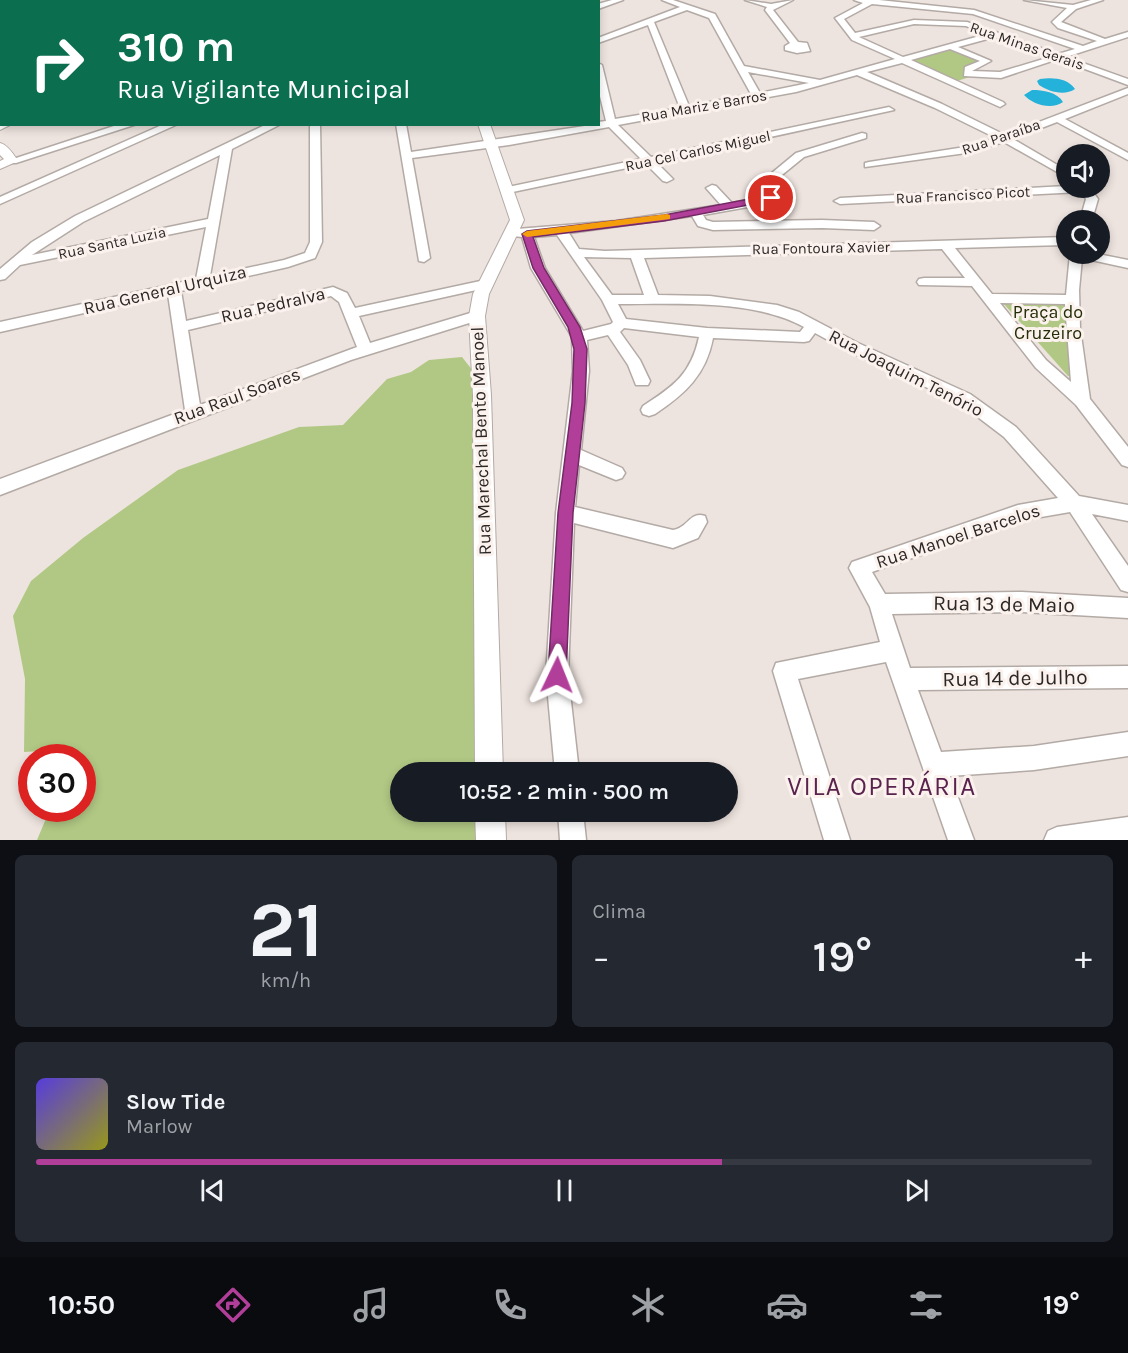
<!DOCTYPE html>
<html lang="pt">
<meta charset="utf-8">
<style>
:root{--surface:#171b24;--page:#242831;--text:#f1f3f6;--muted:#9ea1a6;--line:#363941;--accent:#b13f9a}
body{margin:0;font-family:Karla,sans-serif;background:var(--page);color:var(--text);height:100vh;display:flex;flex-direction:column;font-size:22px;white-space:nowrap}
*{box-sizing:border-box;margin:0}
p{font-size:20px;color:var(--muted)}
.icon{flex:none;width:33px;height:33px;fill:none;stroke:currentColor;stroke-width:2;stroke-linecap:round;stroke-linejoin:round}
.map{position:relative;height:840px;overflow:hidden}
.drawer{display:flex;flex-direction:column;gap:15px;padding:15px;background:#0d0f14;flex:1}
.drawer>*{flex:none}
.top-card{position:absolute;left:0px;top:0px;width:600px;height:126px;box-shadow:0 3px 9px #0003;background:#0b6e4f;color:#fff;overflow:hidden}
.fabs{position:absolute;left:1056px;top:144px;display:grid;gap:12px}
.fabs a{display:grid;place-items:center;width:54px;height:54px;border-radius:50%;background:var(--surface);box-shadow:0 3px 9px #0003;font-size:30px}
.speed{position:absolute;left:18px;top:744px;display:flex;gap:12px;font-size:30px;font-weight:700;text-align:center}
.speed>*{display:grid;place-content:center;width:78px;height:78px;border-radius:50%;background:var(--surface);box-shadow:0 3px 9px #0003;line-height:1}
.speed .limit{border:9px solid #d22;background:#fff;color:#111}
.pin{position:absolute;display:grid;place-items:center;width:51px;height:51px;color:#fff;margin:-26px;border:3px solid #fff;border-radius:50%;box-shadow:0 2px 6px #0007}
.me{position:absolute;width:66px;margin:-33px;rotate:2deg;stroke-linejoin:round;filter:drop-shadow(0 0 4px #0008)}
.turn{display:flex;align-items:center;gap:21px;height:126px;padding:0 18px;font-size:27px}
.turn .icon{width:78px;height:78px;stroke-width:2.5}
.turn b{display:block;font-size:42px;line-height:51px}
.big{font-size:45px;font-weight:600;line-height:1.1}
.drawer .widget{flex:1;display:flex;flex-direction:column;justify-content:center;gap:9px;min-width:0;padding:0 21px;border-radius:9px;background:var(--page)}
.drawer .dial{align-items:center;gap:0}
.dial b{font-size:78px;line-height:1}
.song{display:flex;align-items:center;gap:18px}
.cover{width:72px;height:72px;border-radius:9px;background:linear-gradient(135deg,hsl(250 70% 55%),hsl(60 70% 35%))}
.played{height:6px;border-radius:3px;background:linear-gradient(90deg,var(--accent) 65%,var(--line) 65%)}
.keys{display:flex;justify-content:space-around;direction:ltr}
.heat{display:flex;justify-content:space-between;align-items:center;font-size:33px;direction:ltr}
.drawer .tiles{flex:1;display:grid;gap:15px;grid-template-columns:1fr 1fr}
.widget:last-child{grid-column:span 2}
.trip{position:absolute;left:390px;top:762px;width:348px;height:60px;border-radius:30px;background:var(--surface);box-shadow:0 3px 9px #0003;font-weight:600;line-height:60px;text-align:center}
.tab-bar{display:flex;height:96px;justify-content:space-around;align-items:center;background:#090b0e;color:var(--muted)}
.tab-bar .icon{width:42px;height:42px}
.tab-bar .on{color:var(--accent)}
.tab-bar b{font-size:27px;color:var(--text)}
.map>svg:first-child{display:block}
</style>
<div class="map">
<svg width="1128" height="840" viewBox="0 0 1128 840">
<rect width="100%" height="100%" fill="#eee4df"/>
<path fill="#b1c884" d="M949,47l36,14 -21,9 -1,2 7,5 -13,4 -50,-23z
M1068,301l5,76 -5,-1 -65,-73z
M462,357l11,14 9,243 1,158h-83v40h83v28h-446l13,-31 32,-1v-50l-11,-1 3,-8 -50,3 1,-73 -12,-63 18,-35 52,-43 95,-68 121,-43 44,-2 44,-46 24,-7 18,-12z"/>
<path fill="#24b1da" d="M1040,79c12,-2 28,-1 35,10 -10,7 -26,3 -36,-4l-2,-4z
M1032,90c11,0 25,2 31,12 -11,8 -30,3 -39,-7z"/>
<g fill="none" stroke-linecap="round" stroke-linejoin="round">
<path stroke="#24b1da" stroke-width="1.5" d="M12,2l4,-2"/>
<g stroke="#b3aaa5" stroke-width="3">
<path id="minor" d="M93,0h12l-14,2z
M168,0h9l1,2h-9z
M263,0h11l-13,2z
M529,0h10l-12,2z
M612,0h11l-25,9v-5z
M662,0h11l42,14 29,52 76,14 75,-21 -43,-19 -17,-22 28,-15 -9,-3h25l95,10 109,36 14,-5 -39,-13 -6,-6 15,-14 -43,-8 49,5 18,-5h12l-27,9 -15,13 44,17 23,-7v5l-62,20 62,22v6l-70,-26 -57,19 -37,-2 1,-9 15,-6 -30,-12 -39,11 92,42 2,2 -5,3 -98,-44 -35,9 75,32 63,31 123,-47v6l-63,25 63,34v7l-71,-38 -44,17 53,31v7l-62,-35 -38,11 -101,14v-4l4,-1 96,-15 31,-9 -61,-30 -78,-33 -61,17 -178,33 33,32 238,-50 5,3 -238,52 17,17 -6,3 -4,-1 -17,-17 -138,29 -6,-3 6,-3 133,-28 -32,-32 -100,18 -97,13 18,100 -6,4 -5,-1 -23,-137h10l5,28 187,-28v-2l8,-1 -8,-33v-25l4,2 13,54 65,-11 -32,-83 -50,18v-5l82,-31zM872,4l101,10 102,35 -17,5 -91,-32 -53,-2 -59,13 -11,-14zM687,10l22,8 42,76 -62,12 -35,-84zM914,24l52,2 21,8 -84,23 -44,-20zM995,37l55,20 -50,15 -28,-1 19,-10 -33,-14zM748,72l61,11 -49,10z
M745,0l26,4 22,-4 -20,10 25,32 9,1 3,8 -13,2 -12,-3v-4l5,-3 -25,-33 2,-3z
M0,19h2l-2,5z
M0,41h2v4h-2z
M0,64h2v6h-2z
M120,124h17l-121,39h-8l-1,-2z
M164,124h14l-178,80v-7z
M267,124h14l-49,25 -22,127 74,-16 21,-7 5,-11v-118h10l2,118 -7,16 -27,9 -107,24 5,30 147,-34 14,6 8,15 130,-28 5,1 2,3 -2,3 -131,29 11,27 107,-32 5,2 2,3 -2,3 -131,41 -351,135v-16l185,-69 -17,-116 -168,38v-10l196,-43 10,-52 -186,38 -15,14 -5,1v-11l32,-27 43,-26zM220,155l-12,64 -176,36 51,-33zM331,296l8,6 18,45 -157,58 -12,-75z
M862,133l4,1v4l-62,19 -27,22 -4,1 -6,-3 29,-24z
M712,185l4,1 16,17 39,-8 6,3 -18,7 -56,10 3,5 7,2 109,-2 52,2 6,4 -6,4 -52,-2 -109,2 -15,-4 -6,-10 -123,17 10,16 26,2 461,-14v8l-111,3 37,46 74,1 4,-41h28l30,6v8l-46,-10 -3,32 1,38 10,71 38,48v20l-6,-2 -46,-60 -40,-37 -64,-82 -53,-1 -2,-3 2,-3 5,-1h41l-23,-29 -298,9 14,37 52,1 67,9 22,7 59,31 112,51 46,33 63,69 49,9v16l-36,-7 36,52v26l-7,-2 -51,-78 -52,9 -146,51 13,22 137,-2 106,6v20l-106,-6 -130,2 18,54 218,-2v22l-210,2 23,62 93,-6 94,-14v24l-94,14 -84,6 24,64h-26l-62,-178 -88,17 52,161h-26l-51,-169 3,-8 104,-21 -10,-35 -21,-39 3,-6 166,-57 40,-7 -54,-61 -46,-35 -110,-51 -33,-18 -6,8 -5,1 -91,-4c-7,37 -28,56 -58,76l-6,2 -6,-2 -2,-4 2,-4c31,-20 48,-32 56,-69l-75,-9 -4,4 20,28 10,21 -2,4h-12l-8,-20 -20,-30 -21,5 2,31 -8,79 41,18 3,5 -3,5 -6,2 -37,-15 -4,42 98,23c15,-2 17,-19 32,-14l2,6 -9,16 -25,10 -99,-25 -6,152 11,97h-24l-9,-97 10,-162 17,-142 -1,-34 -41,-69 -9,-31 -9,-1 -2,-3 6,-4 99,-8 105,-16 -15,-17zM557,235l45,65 11,22 -2,2 -28,7 -38,-63 -11,-31zM584,257l47,1 13,37h-32zM1000,303l65,1 6,78 -25,-22zM618,304c57,0 136,-5 186,23l-4,5 -93,-4 -81,-9z
M1066,186v2h24l8,11 -6,21h-12l6,-21 -5,-7 -241,12 -6,-3 6,-3z
M558,812h25l3,28h-26z
M1128,817v23h-84l4,-9 9,-4z"/>
</g>
<g stroke="#b3aaa5" stroke-width="2">
<path id="major" d="M348,0h12l-13,2z
M438,0h12l-13,2z
M0,90h2l-2,7z
M0,122l2,2h10l-12,6z
M478,124h12l34,96 -35,74 -4,22 6,79 12,377h-28l-2,-377 -4,-79 4,-22 37,-74z
M0,143c8,2 14,12 18,18l-18,8v-8l4,-2 -4,-4z
M475,812h30l1,28h-30z"/>
</g>
<use href="#minor" fill="#fff" fill-rule="evenodd"/>
<use href="#major" fill="#fff" fill-rule="evenodd"/>
</g>
<path fill="#b13f9a" stroke="#732964" stroke-width="1.5" d="M771,195l3,1v4l-110,21 -131,16 11,31 36,59 7,22 -2,54 -12,110 -7,162 -2,7 -7,2 -6,-2 -3,-7 10,-162 14,-110 2,-54 -6,-22 -35,-59 -11,-34 5,-3 137,-16z"/>
<path fill="#f59e0b" d="M667,214l3,1v4l-143,18 -5,-3 5,-3z"/>
<g text-anchor="middle" stroke-width="6" stroke-linejoin="round" paint-order="stroke">
<g font-size="15" fill="#2b2725" stroke="#fbf1ed">
<text transform="translate(1027 46) rotate(19)" y="5">Rua Minas Gerais</text>
<text transform="translate(704 106) rotate(-10)" y="5">Rua Mariz e Barros</text>
<text transform="translate(1001 137) rotate(-19)" y="5">Rua Paraíba</text>
<text transform="translate(698 151) rotate(-12)" y="5">Rua Cel Carlos Miguel</text>
<text transform="translate(963 195) rotate(-3)" y="5">Rua Francisco Picot</text>
<text transform="translate(112 243) rotate(-12)" y="5">Rua Santa Luzia</text>
<text transform="translate(821 248) rotate(-1)" y="5">Rua Fontoura Xavier</text>
</g>
<g font-size="18" fill="#2b2725" stroke="#fbf1ed">
<text transform="translate(165 290) rotate(-13)" y="6">Rua General Urquiza</text>
<text transform="translate(273 305) rotate(-13)" y="6">Rua Pedralva</text>
<text transform="translate(906 373) rotate(27)" y="6">Rua Joaquim Tenório</text>
<text transform="translate(237 396) rotate(-20)" y="6">Rua Raul Soares</text>
<text transform="translate(481 441) rotate(-92)" y="6">Rua Marechal Bento Manoel</text>
<text transform="translate(958 536) rotate(-18)" y="6">Rua Manoel Barcelos</text>
</g>
<g font-size="18" fill="#232e06" stroke="#fbf1ed">
<text x="1048" y="318">Praça do<tspan x="1048" dy="21">Cruzeiro</tspan></text>
</g>
<g font-size="21" fill="#2b2725" stroke="#fbf1ed">
<text transform="translate(1004 604) rotate(1)" y="7">Rua 13 de Maio</text>
<text transform="translate(1015 678) rotate(-1)" y="7">Rua 14 de Julho</text>
</g>
<g font-size="26" letter-spacing="1.5" fill="#5a234e" stroke="#fbf1ed">
<text x="882" y="795">VILA OPERÁRIA</text>
</g>
</g>
</svg>
<div class="fabs">
<a><svg class="icon" aria-label="sound" viewBox="0 0 24 24"><path d="M4 9h4l5-4v14l-5-4H4zM17 9q2 3 0 6"/></svg></a>
<a><svg class="icon" aria-label="search" viewBox="0 0 24 24"><circle cx="10" cy="10" r="6"/><path d="M15 15l6 6"/></svg></a>
</div>
<div class="speed"><div class="limit">30</div></div>
<div class="pin" style="left:771px;top:198px;background:#d93025"><svg class="icon" aria-label="arrive" viewBox="0 0 24 24"><path d="M6 21V4h12l-3 4 3 4H6"/></svg></div>
<svg class="me" style="left:557px;top:675px" viewBox="-20 -20 40 40"><path d="M0-17L14 15 0 8-14 15z" fill="#b13f9a" stroke="#fff" stroke-width="4"/></svg>
<div class="trip">10:52 · 2 min · 500 m</div>
<div class="top-card">
<div class="turn"><svg class="icon" aria-label="right" viewBox="0 0 24 24"><path d="M7 20v-9h11M14 6l5 5-5 5"/></svg><div><b>310 m</b>Rua Vigilante Municipal</div></div>
</div>
</div>
<section class="drawer">
<div class="tiles">
<div class="widget dial"><b>21</b><p>km/h</p></div>
<div class="widget"><p>Clima</p>
<div class="heat"><a>−</a><b class="big">19°</b><a>+</a></div>
</div>
<div class="widget">
<div class="song"><i class="cover"></i><div><b>Slow Tide</b><p>Marlow</p></div></div>
<div class="played"></div>
<div class="keys"><svg class="icon" aria-label="previous" viewBox="0 0 24 24"><path d="M18 5L8 12l10 7zM5 5v14"/></svg><svg class="icon" aria-label="pause" viewBox="0 0 24 24"><path d="M8 5v14M16 5v14"/></svg><svg class="icon" aria-label="next" viewBox="0 0 24 24"><path d="M6 5l10 7-10 7zM19 5v14"/></svg></div>
</div>
</div>
</section>
<nav class="tab-bar">
<b>10:50</b>
<svg class="icon on" aria-label="directions" viewBox="0 0 24 24"><path d="M12 3l9 9-9 9-9-9zM9 14v-3h6M13 9l2 2-2 2"/></svg>
<svg class="icon" aria-label="music" viewBox="0 0 24 24"><path d="M9 18V5l10-2v13"/><circle cx="6" cy="18" r="3"/><circle cx="16" cy="16" r="3"/></svg>
<svg class="icon" aria-label="phone" viewBox="0 0 24 24"><path d="M5 4h4l2 5-3 2q2 4 5 5l2-3 5 2v4C11 20 4 13 5 4z"/></svg>
<svg class="icon" aria-label="climate" viewBox="0 0 24 24"><path d="M12 3v18M4 7l16 10M4 17L20 7"/></svg>
<svg class="icon" aria-label="car" viewBox="0 0 24 24"><path d="M5 17H2v-5l4-1 3-4h7l3 4 3 1v5h-3M9 17h6M6 11h13"/><circle cx="7" cy="17" r="2"/><circle cx="17" cy="17" r="2"/></svg>
<svg class="icon" aria-label="filters" viewBox="0 0 24 24"><path d="M4 7h16M4 17h16"/><circle cx="9" cy="7" r="2"/><circle cx="15" cy="17" r="2"/></svg>
<b>19°</b>
</nav>
